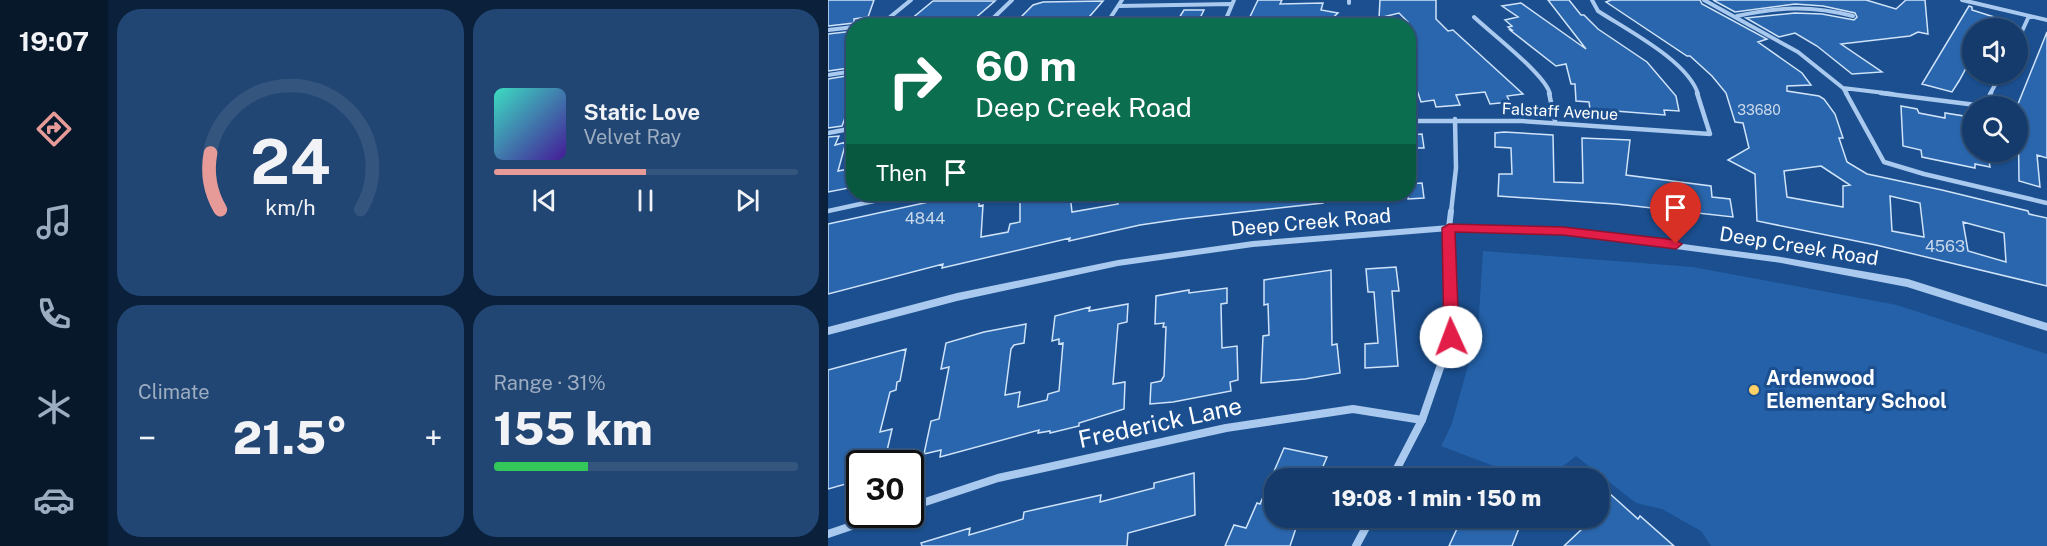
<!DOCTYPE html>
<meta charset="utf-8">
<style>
:root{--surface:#143b6b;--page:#214673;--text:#f1f3f6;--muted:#9dadc1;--line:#33557e;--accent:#e69b98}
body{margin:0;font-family:"Public Sans",sans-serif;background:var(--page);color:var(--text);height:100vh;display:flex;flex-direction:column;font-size:22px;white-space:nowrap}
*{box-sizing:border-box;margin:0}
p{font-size:20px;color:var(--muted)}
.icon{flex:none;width:33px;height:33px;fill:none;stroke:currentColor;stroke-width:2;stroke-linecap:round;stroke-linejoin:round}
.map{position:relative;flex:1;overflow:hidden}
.drawer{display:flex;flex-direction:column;gap:9px;padding:9px;background:#0b203b;width:720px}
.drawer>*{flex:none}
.banner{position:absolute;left:18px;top:18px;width:570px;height:183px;border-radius:24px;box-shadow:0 2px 4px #0004,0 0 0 2px var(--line);background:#0b6e4f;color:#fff;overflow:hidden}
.controls{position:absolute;left:1134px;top:18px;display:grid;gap:12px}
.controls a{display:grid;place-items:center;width:66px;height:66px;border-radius:50%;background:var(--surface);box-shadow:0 2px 4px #0004,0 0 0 2px var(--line);font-size:30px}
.speed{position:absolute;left:18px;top:450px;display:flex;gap:12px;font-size:30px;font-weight:700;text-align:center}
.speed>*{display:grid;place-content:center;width:78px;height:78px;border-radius:50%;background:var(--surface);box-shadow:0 2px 4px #0004,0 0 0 2px var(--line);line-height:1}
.speed .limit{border:3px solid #111;border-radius:9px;background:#fff;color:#111}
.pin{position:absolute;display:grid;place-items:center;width:51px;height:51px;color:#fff;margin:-62px -26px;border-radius:50% 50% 50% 0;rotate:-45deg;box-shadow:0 0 6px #0007}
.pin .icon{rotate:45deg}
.me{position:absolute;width:66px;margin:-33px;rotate:358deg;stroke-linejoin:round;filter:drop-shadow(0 0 4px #0008)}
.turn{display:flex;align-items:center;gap:21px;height:126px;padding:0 30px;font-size:27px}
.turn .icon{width:78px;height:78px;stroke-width:2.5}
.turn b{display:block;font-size:42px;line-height:51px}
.then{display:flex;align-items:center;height:57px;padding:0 30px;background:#0003;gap:12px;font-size:22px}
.big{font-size:45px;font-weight:800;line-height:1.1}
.drawer .tile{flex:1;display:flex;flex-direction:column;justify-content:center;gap:9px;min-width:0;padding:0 21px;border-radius:24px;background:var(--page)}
.drawer .dial{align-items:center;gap:0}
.dial svg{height:156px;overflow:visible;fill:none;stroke:var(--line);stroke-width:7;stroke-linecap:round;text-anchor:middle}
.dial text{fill:var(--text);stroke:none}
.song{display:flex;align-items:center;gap:18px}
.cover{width:72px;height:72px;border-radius:9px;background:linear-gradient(135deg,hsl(170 70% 55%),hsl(260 70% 35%))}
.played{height:6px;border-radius:3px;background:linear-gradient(90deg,var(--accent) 50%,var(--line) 50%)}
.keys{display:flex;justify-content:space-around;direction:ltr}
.heat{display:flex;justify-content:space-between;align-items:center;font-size:33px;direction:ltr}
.charge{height:9px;border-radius:4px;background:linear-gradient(90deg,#34c759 31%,var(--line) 0)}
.drawer .tiles{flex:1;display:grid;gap:9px;grid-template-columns:repeat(2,1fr)}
.trip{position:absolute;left:436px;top:468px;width:345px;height:60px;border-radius:24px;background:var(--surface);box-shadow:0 2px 4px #0004,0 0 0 2px var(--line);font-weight:800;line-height:60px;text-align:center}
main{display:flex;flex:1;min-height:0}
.tab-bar{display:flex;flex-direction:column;width:108px;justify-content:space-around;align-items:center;background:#08182b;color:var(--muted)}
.tab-bar .icon{width:42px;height:42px}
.tab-bar .selected{color:var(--accent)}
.tab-bar b{font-size:27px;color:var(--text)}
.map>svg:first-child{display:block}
</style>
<main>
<nav class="tab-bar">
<b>19:07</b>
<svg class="icon selected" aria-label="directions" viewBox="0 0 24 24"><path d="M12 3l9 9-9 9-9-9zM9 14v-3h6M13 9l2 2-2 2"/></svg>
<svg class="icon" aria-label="music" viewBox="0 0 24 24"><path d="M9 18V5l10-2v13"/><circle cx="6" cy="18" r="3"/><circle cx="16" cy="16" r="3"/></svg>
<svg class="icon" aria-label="phone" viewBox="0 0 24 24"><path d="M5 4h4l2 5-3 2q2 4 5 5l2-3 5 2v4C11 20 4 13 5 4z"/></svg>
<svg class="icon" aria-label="climate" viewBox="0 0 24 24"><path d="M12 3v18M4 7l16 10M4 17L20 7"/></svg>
<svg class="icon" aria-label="car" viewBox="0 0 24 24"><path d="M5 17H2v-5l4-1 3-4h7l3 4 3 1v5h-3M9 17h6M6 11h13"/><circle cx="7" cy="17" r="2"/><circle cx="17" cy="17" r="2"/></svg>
</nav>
<section class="drawer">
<div class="tiles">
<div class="tile dial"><svg viewBox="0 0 100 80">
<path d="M14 69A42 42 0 1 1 86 69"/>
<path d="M14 69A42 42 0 0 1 9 40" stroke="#e69b98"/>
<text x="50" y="56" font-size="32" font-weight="700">24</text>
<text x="50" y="72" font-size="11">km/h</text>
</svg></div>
<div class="tile">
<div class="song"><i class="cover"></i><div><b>Static Love</b><p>Velvet Ray</p></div></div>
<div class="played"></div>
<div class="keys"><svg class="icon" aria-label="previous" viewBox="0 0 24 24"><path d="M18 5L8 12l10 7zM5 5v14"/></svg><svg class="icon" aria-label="pause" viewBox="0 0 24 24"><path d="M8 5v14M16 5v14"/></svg><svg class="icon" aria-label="next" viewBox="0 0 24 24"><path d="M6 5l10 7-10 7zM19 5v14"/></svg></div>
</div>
<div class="tile"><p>Climate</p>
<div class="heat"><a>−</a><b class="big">21.5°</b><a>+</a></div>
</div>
<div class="tile"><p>Range · 31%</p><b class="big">155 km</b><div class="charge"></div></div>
</div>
</section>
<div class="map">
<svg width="1219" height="546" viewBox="0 0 1219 546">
<rect width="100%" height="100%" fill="#1b4f8f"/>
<path fill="#2461a8" d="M655,251l210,16 204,38 150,49v192h-336l-10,-15 -39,-22 -26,-6 -60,-47 -28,22h-23l-84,-32 10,-20 27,-95z"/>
<path fill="#2a66ad" stroke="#cfe3fa" stroke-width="1.5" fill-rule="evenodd" d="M0,0h46l-6,17 -14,2v4l-26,3z
M430,0h24l-2,4 43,-1 -2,7 17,3 -13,12 -29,-5h-19l-2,6 -29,-1z
M552,0h56v19l12,12 5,-1 70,64 -16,2 3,6 -20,2 -5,-12 -29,3 4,10 -24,2 -2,-7 -13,2 -5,-15 -8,-8v-57l-9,-9 -20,5z
M720,0h21l12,15h3l14,14 49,33 29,34 3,15 -15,-1 1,5 -75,-6 -1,-7 -13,-1 -1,-17h-4l-5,-20 -10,2 -46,-36h2l-4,-3 4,-1 -7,-6 13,-3 -16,-11 19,-3 65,46z
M783,0h89l2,4 65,35 -9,3 44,31 9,12 -24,1v5l32,5 5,3 11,15 8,24h-4l8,24 20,12 75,16 86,21 1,3 18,4v68l-171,-41 -119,-24 -2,-47 -27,-14 21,-12 -6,-25 -8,-1 -9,-29 -14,-17 -22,-20h-3l-81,-54zM993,166l29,19 -7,1v21l-56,-10 -3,-26zM1062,196l30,7 4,34 -32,-6zM1135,222l41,11 2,29 -38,-11z
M885,0h153l30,9 10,-9h19l3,34 -10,-2 -8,4 -69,8 41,28 -30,2 -35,-28 -22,-13 -16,4 -33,-19 49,-5 27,1 32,6 3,-3 -2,-4 -32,-7 -28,-2 -60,8z
M105,1h62l-29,25h-57l5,-6h-4z
M275,1l-20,23 -71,2 21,-21 10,-3z
M1141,6l3,1v3l22,7 -8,11h-14v29l-13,24 -7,11 -30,-8z
M356,10h20l-8,16h-22z
M26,31v24l-5,13 -21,3v-37z
M1219,32v126l-10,-3 3,32 -21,-6 -1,-77z
M24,75l-7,28 5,1 -8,22 -14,2v-49z
M1073,106l16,3 2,4 26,5v-5l25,4 1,32 17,4 2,14 -15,-3v4l-53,-11 -1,-7 -18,-4z
M676,132l49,3 1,47 29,1 -1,-45 48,2 -4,35 85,11 1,11 18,2 3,18 -117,-13 -118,-8 1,-22h13l-1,-26 -16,-1v-14z
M594,134l2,14h-16v-13z
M11,136l-4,9 11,-3 -8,29 16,-3v19l-26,5v-55z
M594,183l2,15 -16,1v-15z
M137,194h14v12l4,-1 -2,32 27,-5 2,-8 10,-2v-28h50l2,18 46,-8 -4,-10h68v8l28,-3v-5h112l1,9 -142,16 -41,6 -71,16 1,-3 -128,30 1,-4 -115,30v-70z
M568,267l3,24h-7l6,75 -33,2v-24l13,-1 -4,-51h-6l-2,-23z
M503,270l1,75 5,-1 3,29 -35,6 -44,4 2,-47 6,-1 -1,-31 -4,1v-25z
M399,288v15l-6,1 1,44 15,-2 1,34 -8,2 1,9 -58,11 -23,2 1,-21 10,-2 3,-5 2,-49h-3l1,-4 -9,1 1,-28 33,-6v3z
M300,304l-1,18 -9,2 -5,60 12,-2 -1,27 -45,14v3l-29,7v-2l-12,2 1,-3 -99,27 1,-7 -17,4 7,-33 8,-2 10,-52 -8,2 5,-26 38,-11 42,-8 -2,19 -10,2 -3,4 -6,46 15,-3 -2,15 29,-7 1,-6 11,-3 4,-48 -4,1v-5l-7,2 3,-25 35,-9 -1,4z
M78,349l-6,32 -3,1 -1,8 -6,2 -10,40 12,-3 -8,35h-24v16l-32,9v-119z
M456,448l43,9 -9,21h-43v40h20l-3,6 5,1 -7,21h-65l9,-21 12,3 11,-25 3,1z
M366,473l1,42 -67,18 -1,13h-205l-1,-3 49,-15 -1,7 54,-16 1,-7 77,-17 -1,7 54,-14v-5z
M771,484l39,35 2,-3 34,30h-110l18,-17 -13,-11h30z
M634,518h61l-11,28h-63z"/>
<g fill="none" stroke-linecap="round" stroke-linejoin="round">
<path stroke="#a9c9ee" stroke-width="4" d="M521,0v3
M764,0l6,11c29,19 90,50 100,83
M876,0l94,52 45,36 4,6
M1134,0l85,20
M291,6l112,-2
M909,16c43,-9 73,-11 116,0
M646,17c17,16 72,58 76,77
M33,26l23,-4 27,-22
M157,26l27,-26
M277,26l17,-26
M395,26l11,-26
M0,30l26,-3
M1190,40l11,-24
M0,75l26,-4
M1015,88l50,6
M1162,94l11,-20"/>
<path stroke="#a9c9ee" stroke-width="4.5" d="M721,93l6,28
M1018,93l38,69 40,12 123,29
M1053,93l103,13 7,-13
M580,121h114l188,13 -13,-41
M0,133l26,-5
M0,211l78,-17
M623,212l5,-44 -1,-49"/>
<path stroke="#a9c9ee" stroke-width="6" d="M615,360l8,-23 -2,-109 2,-17"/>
<path stroke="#a9c9ee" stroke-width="8" d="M564,478l30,-58 21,-61
M82,507l88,-29 228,-50 127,-19 69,11
M0,534l59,-20
M528,546l15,-28"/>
<path fill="#a9c9ee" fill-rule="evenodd" d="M621,225l114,3 218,29 127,22 139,44v8l-140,-44 -126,-24 -218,-29 -114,-3 -196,16 -135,19 -161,35 -129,34v-8l129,-34 161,-33 135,-19z"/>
</g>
<path fill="#e11d48" stroke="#92132f" stroke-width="1.5" d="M621,224l114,3 113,13 6,4 -6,5 -113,-14 -108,-3 4,105 -2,4h-11l-2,-4 -2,-109z"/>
<circle fill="#ffd166" stroke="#1b4f8f" stroke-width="2" cx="926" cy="390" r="6"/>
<g text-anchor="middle" stroke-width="6" stroke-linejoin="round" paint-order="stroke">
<g font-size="14" fill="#cad9ea">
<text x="931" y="115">33680</text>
</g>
<g font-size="16" fill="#fff" stroke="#1b4f8f">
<text transform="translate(732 111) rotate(3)" y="6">Falstaff Avenue</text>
</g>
<g font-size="16" fill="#cad9ea">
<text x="97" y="224">4844</text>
<text x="1117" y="252">4563</text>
</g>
<g font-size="20" fill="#fff" stroke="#1b4f8f">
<text transform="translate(483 222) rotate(-5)" y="7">Deep Creek Road</text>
<text transform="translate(971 246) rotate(9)" y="7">Deep Creek Road</text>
</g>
<g font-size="20" font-weight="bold" fill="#fff" stroke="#1b4f8f" text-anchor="start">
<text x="938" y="385">Ardenwood<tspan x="938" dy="23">Elementary School</tspan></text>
</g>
<g font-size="24" fill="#fff" stroke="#1b4f8f">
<text transform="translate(332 423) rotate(-12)" y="8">Frederick Lane</text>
</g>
</g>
</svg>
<div class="controls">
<a><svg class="icon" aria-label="sound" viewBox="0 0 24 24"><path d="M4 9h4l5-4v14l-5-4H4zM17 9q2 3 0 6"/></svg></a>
<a><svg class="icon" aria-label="search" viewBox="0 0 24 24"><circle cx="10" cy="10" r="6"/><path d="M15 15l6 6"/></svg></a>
</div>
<div class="speed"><div class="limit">30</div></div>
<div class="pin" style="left:848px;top:244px;background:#d93025"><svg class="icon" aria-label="arrive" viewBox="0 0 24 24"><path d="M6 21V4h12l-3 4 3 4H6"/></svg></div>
<svg class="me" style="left:623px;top:337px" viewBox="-20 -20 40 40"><circle r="19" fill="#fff"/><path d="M0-13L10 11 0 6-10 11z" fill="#e11d48"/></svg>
<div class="trip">19:08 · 1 min · 150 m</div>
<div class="banner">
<div class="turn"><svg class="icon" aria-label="right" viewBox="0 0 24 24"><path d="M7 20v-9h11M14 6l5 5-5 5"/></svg><div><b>60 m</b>Deep Creek Road</div></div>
<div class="then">Then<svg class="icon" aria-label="arrive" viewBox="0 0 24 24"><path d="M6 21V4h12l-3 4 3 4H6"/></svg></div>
</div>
</div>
</main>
